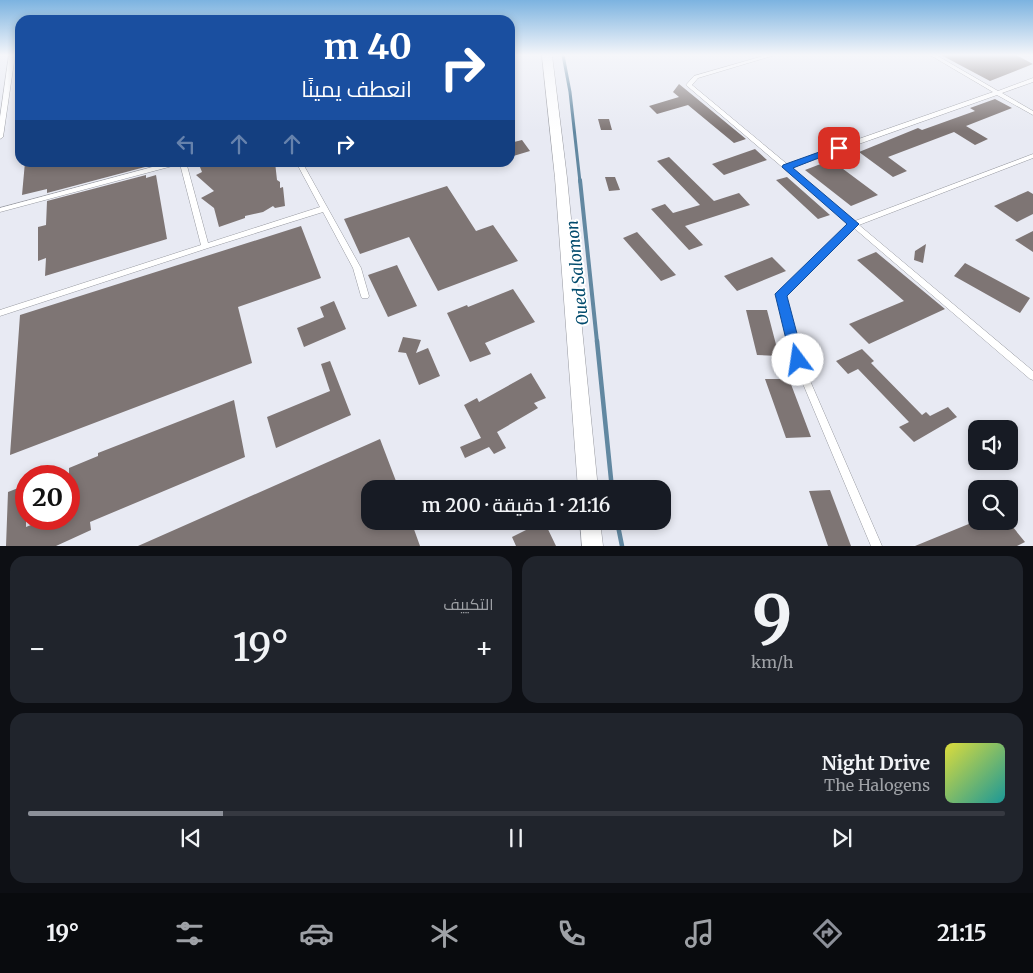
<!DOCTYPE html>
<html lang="ar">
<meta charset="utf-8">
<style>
:root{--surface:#171b24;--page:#20242c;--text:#f1f3f6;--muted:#9ea1a6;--line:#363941;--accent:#8c9099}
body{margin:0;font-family:Merriweather,Cairo,serif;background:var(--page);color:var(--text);direction:rtl;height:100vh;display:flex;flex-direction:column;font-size:19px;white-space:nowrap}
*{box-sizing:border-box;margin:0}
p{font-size:16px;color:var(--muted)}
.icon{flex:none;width:28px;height:28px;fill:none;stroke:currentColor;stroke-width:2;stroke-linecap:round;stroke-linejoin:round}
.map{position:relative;height:546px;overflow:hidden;direction:ltr}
.details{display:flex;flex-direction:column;gap:10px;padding:10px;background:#0d0f14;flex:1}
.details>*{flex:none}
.banner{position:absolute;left:15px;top:15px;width:500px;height:152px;border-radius:15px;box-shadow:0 2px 8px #0003;direction:rtl;background:#1a4fa0;color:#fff;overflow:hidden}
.fabs{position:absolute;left:968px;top:420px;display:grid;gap:10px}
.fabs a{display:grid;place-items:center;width:50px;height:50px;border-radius:10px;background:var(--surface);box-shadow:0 2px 8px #0003;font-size:25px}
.speed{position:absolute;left:15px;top:465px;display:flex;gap:10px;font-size:25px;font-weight:700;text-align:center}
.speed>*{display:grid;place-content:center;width:65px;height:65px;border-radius:50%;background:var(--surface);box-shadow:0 2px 8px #0003;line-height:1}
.speed .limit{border:8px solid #d22;background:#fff;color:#111}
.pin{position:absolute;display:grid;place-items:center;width:42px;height:42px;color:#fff;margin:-21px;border-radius:10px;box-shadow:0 2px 8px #0006}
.me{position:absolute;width:55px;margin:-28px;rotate:346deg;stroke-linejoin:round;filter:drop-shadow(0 0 4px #0008)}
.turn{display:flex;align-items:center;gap:18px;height:105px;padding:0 20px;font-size:22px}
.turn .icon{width:65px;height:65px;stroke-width:2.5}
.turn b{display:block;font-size:35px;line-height:42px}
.lanes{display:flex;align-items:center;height:48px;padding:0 20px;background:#0003;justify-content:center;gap:25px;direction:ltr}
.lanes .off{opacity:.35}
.big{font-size:38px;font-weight:600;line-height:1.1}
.details .widget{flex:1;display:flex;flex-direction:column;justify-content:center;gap:8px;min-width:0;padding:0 18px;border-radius:15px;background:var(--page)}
.details .dial{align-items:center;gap:0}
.dial b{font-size:65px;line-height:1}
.song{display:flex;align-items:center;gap:15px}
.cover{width:60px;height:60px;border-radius:8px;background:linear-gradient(135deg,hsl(60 70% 55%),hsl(180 70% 35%))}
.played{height:5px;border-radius:2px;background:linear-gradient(90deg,var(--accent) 20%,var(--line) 20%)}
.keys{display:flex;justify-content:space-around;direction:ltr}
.heat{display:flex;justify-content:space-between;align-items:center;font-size:28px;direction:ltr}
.details .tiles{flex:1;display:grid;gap:10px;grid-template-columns:1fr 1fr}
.widget:last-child{grid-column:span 2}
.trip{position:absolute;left:361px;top:480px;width:310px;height:50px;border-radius:15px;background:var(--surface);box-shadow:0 2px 8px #0003;font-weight:600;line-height:50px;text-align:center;direction:rtl}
.dock{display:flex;height:80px;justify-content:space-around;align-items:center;background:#090b0e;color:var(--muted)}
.dock .icon{width:35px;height:35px}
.dock .selected{color:var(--accent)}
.dock b{font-size:22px;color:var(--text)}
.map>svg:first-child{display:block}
</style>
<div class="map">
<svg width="1033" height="546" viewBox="0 0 1033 546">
<rect width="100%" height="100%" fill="#e8eaf3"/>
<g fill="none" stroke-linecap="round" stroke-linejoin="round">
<path stroke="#6288a1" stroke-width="3" d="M563,55l7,37 10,90"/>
<path stroke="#6288a1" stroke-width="4" d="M580,180l17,162"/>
<path stroke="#6288a1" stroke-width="4.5" d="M597,341l15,148
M617,521l5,25"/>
</g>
<path fill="#7e7574" d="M941,55h75l17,9 -43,17z
M679,84l33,27 34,28 -12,4 -46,-38 -31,9 -8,-8 30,-9 -6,-5z
M995,99l17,9 -46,18 22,13 -13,6 -21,-13 -66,25 19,14 -14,6 -34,-25 59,-24 4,2 53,-19 -5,-3z
M598,119h11l3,11h-11z
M522,140l8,11 -20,6v-14z
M755,149l12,11 -43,15 -12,-11z
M669,157l45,44 25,-8 11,12 -65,21 18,19 -14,5 -38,-41 14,-5 8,9 27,-8 -43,-44z
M831,160l47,35 -27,11 -46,-36z
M25,162h119l1,5 -98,26v-4l-25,6z
M198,162h77l2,18 3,2v6l3,-1 2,19 -10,2 -2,-2 -10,6 -18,4v2l-26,9 -5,-19 -13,-10 13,-7 -18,-16 6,-3z
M146,175v3l10,-3 11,64 -122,37 1,-18 -8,3v-34l8,-2 1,-24z
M605,177h10l5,13 -11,1z
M787,177l43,38 -12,4 -42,-39z
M447,186l29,45 17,-6 25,36 -80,30 -29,-54 -49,17 -16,-35z
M1028,191l5,3v20l-16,8 -23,-16z
M301,226l20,52 -83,29 14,56 -242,92 10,-140z
M1033,231v21l-18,-12z
M637,232l39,43 -15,6 -38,-43z
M926,244l-3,19 -9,-3 1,-9z
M876,252l69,57 -76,35 -20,-20 55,-23 -47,-41z
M772,257l14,14 -49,20 -13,-15z
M965,263l65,35 -10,15 -66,-37z
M397,265l20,41 -29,11 -20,-42z
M513,289l22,33 -50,21 6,11 -21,8 -23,-49 20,-8 1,2z
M334,301l12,28 -42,18 -7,-19 27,-11 -4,-10z
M746,310h21l12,46 -22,-1z
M403,337l18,3 -5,13 12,-5 12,28 -21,9 -13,-32 -8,-1z
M862,349l12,12 -3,2 51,52 4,-3 4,4 18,-9 9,10 -43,25 -15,-15 10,-5 -51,-53 -10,5 -12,-13z
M330,361l21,54 -75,33 -9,-31 63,-26 -9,-27z
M531,373l15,25 -12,5 4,5 -41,24 9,16 -12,6 -5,-7 -24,11 -5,-11 21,-9 -17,-33 13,-7 2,4z
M765,379h24l22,58 -25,1z
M234,400l11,57 -155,65 1,8 -35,16h-50l2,-54 18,-7v42l20,-8h23v-51l29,-12v-3z
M380,439l19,50h-29v32h41l9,25h-282z
M830,490l21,56h-23l-19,-55z
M544,521l12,25h-40l-4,-9z
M976,521h32l17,21 -8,4h-102z"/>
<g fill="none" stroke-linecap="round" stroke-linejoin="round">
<g stroke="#989aa1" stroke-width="1">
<path id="service" d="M9,55h6l-12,82 -3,2v-22z
M767,55h8l-77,23 -6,7 95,79 206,-72 -63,-37h6l62,36 35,-13v4l-31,11 31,18v4l-36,-20 -206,73 64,53 178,-67v4l-174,67 174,146v9l-3,-1 -176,-151 -69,67 16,65 81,186h-11l-78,-186 -16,-66 72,-70 -163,-139 8,-9z
M171,162h15l22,81 112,-36 -24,-45h6l59,106 8,28 -1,2h-6l-1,-2 -8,-28 -30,-56 -115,36 -208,68v-6l201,-65 -21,-81 -180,48v-4z"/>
</g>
<g stroke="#989aa1" stroke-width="1">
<path id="minor" d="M542,55h10l15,123 31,311h-20l-23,-311z
M580,521h20l3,25h-21z"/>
</g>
<use href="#service" fill="#fff" fill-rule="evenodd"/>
<use href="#minor" fill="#fff" fill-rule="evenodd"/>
</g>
<linearGradient id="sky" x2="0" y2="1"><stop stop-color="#7cb3e0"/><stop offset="0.42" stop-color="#f5f6fa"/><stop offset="1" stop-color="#f5f6fa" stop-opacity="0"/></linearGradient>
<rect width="1033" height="131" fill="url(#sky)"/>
<path fill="#1a73e8" stroke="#114b97" d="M836,146h3l5,2 -51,20 66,56 -72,72 17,64 -2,4 -4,1 -5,-1 -2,-4 -16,-66 72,-70 -65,-57 1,-2z"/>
<g text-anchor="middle" stroke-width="4" stroke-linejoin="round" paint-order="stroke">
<g font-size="16" font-style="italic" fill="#024b6d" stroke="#fff">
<text transform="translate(577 273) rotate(-96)" y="6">Oued Salomon</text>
</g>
</g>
</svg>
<div class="fabs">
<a><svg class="icon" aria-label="sound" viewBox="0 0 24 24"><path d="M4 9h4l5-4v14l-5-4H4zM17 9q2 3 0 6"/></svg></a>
<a><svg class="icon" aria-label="search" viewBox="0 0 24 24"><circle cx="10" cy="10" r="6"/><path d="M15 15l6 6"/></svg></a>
</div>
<div class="speed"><div class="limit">20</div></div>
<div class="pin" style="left:839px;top:148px;background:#d93025"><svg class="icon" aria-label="arrive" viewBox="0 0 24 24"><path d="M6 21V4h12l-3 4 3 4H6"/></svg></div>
<svg class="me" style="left:798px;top:360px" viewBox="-20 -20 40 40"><circle r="19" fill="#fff"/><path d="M0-13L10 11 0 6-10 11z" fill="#1a73e8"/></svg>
<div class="trip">21:16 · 1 دقيقة · 200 m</div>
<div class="banner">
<div class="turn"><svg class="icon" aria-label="right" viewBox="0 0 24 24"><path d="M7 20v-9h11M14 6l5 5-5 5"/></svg><div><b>40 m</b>انعطف يمينًا</div></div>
<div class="lanes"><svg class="icon off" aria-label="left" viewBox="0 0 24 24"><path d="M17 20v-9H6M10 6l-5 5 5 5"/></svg><svg class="icon off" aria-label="ahead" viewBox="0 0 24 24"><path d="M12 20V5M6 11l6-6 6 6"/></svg><svg class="icon off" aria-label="ahead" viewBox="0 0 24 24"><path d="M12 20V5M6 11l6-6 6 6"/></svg><svg class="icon" aria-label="right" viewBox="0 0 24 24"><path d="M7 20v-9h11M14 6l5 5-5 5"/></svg></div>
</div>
</div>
<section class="details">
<div class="tiles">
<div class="widget dial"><b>9</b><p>km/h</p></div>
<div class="widget"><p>التكييف</p>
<div class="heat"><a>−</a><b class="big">19°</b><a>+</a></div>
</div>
<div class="widget">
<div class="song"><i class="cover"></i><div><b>Night Drive</b><p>The Halogens</p></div></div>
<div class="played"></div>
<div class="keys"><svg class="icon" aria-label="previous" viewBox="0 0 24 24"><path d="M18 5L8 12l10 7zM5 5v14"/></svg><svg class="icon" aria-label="pause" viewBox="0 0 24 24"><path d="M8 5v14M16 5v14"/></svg><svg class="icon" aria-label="next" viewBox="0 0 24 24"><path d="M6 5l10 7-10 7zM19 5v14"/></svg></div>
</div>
</div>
</section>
<nav class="dock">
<b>21:15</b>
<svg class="icon selected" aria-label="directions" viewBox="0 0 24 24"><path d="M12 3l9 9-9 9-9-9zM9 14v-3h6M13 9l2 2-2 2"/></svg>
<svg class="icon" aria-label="music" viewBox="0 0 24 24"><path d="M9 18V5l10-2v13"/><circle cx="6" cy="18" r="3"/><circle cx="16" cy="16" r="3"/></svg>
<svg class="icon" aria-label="phone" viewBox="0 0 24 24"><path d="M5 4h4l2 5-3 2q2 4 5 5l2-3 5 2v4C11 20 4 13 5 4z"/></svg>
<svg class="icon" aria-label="climate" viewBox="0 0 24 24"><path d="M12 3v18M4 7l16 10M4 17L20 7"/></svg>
<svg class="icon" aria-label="car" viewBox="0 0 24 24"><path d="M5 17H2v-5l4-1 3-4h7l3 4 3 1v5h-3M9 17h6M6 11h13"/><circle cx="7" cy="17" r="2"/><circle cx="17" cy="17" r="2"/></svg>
<svg class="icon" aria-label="filters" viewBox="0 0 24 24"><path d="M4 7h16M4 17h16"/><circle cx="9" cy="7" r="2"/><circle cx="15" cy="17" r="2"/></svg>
<b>19°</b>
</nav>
